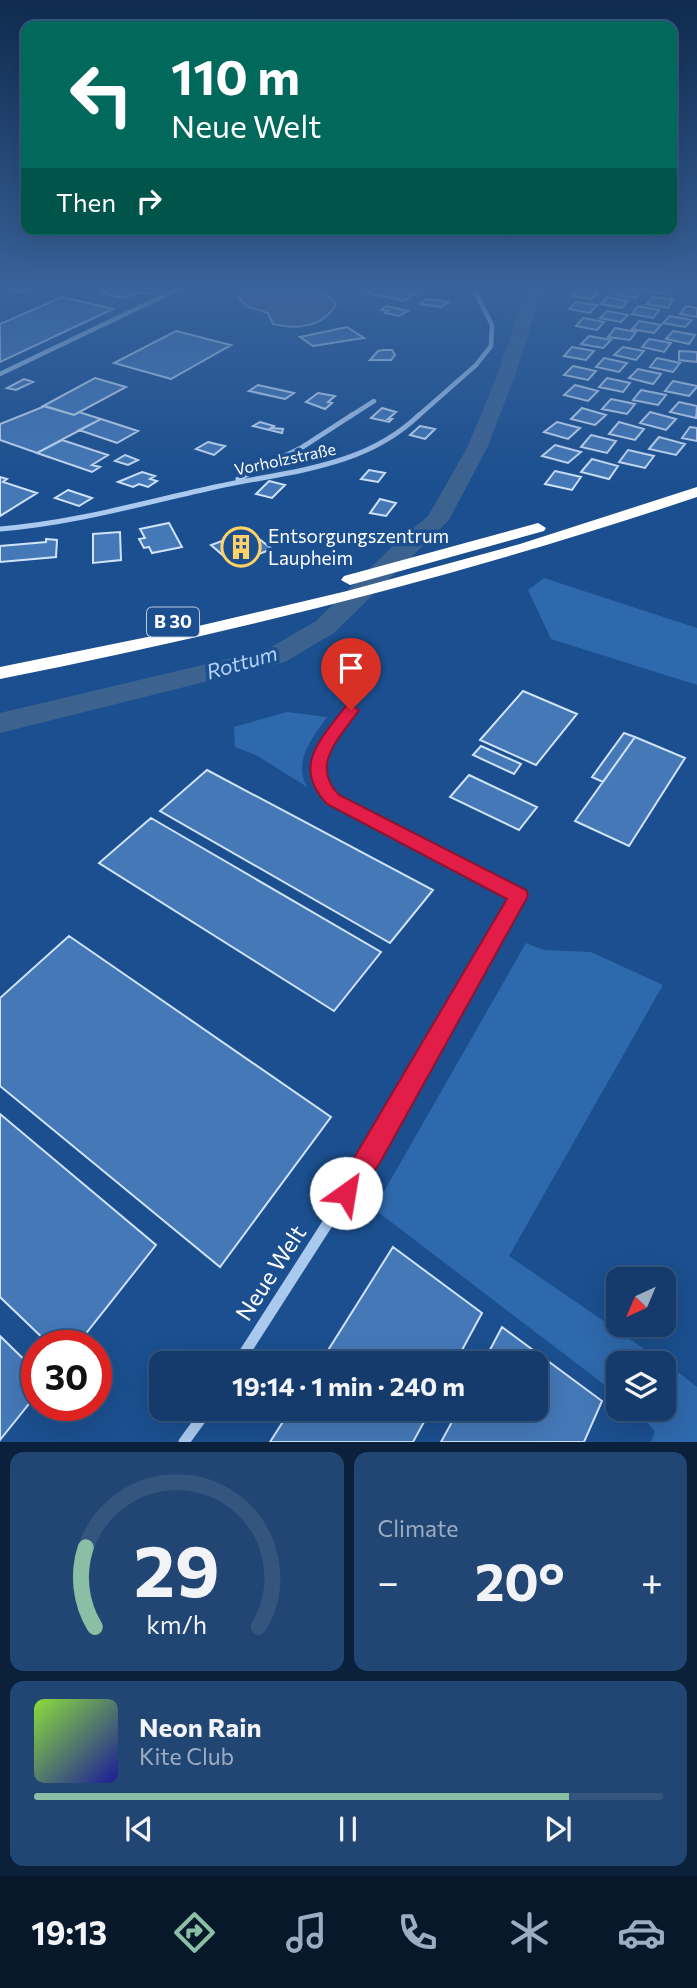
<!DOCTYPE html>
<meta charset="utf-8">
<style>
:root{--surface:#143b6b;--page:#214673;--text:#f1f3f6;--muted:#9dadc1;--line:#33557e;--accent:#8abfa5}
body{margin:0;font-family:Commissioner,sans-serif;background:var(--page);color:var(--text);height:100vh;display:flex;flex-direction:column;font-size:26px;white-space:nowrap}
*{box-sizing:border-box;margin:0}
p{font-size:23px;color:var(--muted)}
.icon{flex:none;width:38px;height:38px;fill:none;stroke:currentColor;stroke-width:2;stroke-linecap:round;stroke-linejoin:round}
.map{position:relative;height:1442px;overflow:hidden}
.details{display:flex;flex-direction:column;gap:10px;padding:10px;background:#0b203b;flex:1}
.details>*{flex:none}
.guide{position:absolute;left:21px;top:21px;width:656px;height:214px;border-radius:14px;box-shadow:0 7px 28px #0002,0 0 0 2px var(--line);background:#00695c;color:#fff;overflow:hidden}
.needle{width:46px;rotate:224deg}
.tools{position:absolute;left:606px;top:1267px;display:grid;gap:14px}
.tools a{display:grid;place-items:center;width:70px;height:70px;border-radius:14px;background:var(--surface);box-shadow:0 7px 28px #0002,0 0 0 2px var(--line);font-size:35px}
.speed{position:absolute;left:21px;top:1330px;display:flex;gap:14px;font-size:35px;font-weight:700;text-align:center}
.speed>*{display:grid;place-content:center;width:91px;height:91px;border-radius:50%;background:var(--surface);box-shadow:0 7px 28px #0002,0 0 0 2px var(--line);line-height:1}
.speed .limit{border:10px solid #d22;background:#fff;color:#111}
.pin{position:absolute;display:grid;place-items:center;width:60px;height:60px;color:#fff;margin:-72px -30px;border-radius:50% 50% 50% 0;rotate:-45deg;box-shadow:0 0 7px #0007}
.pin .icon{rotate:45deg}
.me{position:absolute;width:77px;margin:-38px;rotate:32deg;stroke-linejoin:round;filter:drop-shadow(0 0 5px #0008)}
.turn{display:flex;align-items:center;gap:24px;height:147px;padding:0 35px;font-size:32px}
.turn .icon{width:91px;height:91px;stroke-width:2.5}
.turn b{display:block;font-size:49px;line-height:60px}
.then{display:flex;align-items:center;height:66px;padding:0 35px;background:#0003;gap:14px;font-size:26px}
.big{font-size:52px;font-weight:700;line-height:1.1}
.details .card{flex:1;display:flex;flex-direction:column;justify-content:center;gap:10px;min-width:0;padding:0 24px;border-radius:14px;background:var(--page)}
.details .dial{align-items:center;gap:0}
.dial svg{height:182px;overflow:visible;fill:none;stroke:var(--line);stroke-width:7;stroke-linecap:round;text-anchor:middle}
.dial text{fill:var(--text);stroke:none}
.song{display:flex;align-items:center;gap:21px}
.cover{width:84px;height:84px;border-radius:10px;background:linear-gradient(135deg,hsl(90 70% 55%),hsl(240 70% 35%))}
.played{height:7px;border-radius:4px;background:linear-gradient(90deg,var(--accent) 85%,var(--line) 85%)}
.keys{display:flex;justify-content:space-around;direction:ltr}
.heat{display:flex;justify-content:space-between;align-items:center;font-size:38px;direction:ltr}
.details .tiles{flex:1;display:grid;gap:10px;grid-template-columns:1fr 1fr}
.card:last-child{grid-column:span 2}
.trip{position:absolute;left:149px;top:1351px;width:399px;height:70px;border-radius:14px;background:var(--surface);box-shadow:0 7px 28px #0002,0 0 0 2px var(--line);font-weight:700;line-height:70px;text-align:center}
.tabs{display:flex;height:112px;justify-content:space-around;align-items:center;background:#08182b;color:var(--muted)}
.tabs .icon{width:49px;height:49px}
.tabs .selected{color:var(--accent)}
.tabs b{font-size:32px;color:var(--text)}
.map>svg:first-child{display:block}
</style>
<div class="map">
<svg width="697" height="1442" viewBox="0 0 697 1442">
<rect width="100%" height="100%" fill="#1b4f8f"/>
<path fill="#2e69ad" d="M544,578l153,50v57l-146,-46 -23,-49z
M287,712l40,5c-15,21 -34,44 -20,70l-51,-32 -21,-8 -1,-20z
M526,943l18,7 47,2 72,33 -154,271 169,116 19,15v55h-46l4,-11 -20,-22h28v-46h-45v32l-244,-186z"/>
<path fill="#3c6290" stroke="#9cc4f0" stroke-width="2" d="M267,286c22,0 55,-4 69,18 -12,23 -40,26 -63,20l-5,-11 -22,-7 -7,-8 3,-7z"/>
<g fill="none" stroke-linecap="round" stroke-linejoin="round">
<path fill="#3c6290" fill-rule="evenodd" d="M527,286h16l-28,90 -28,72 -38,72 -115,113 -49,29 -285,71v-20l266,-63 50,-29 80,-78 32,-27 39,-68 30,-72z"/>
</g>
<path fill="#4478b7" stroke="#cfe3fa" stroke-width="2" d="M1,286h-1h57l-8,3 -13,-3 -15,6z
M105,286h55l-5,2 4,3 -5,3 -16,-1 -15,5 -20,-5 3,-2 -3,-1 9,-2 -10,-1z
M381,286l35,7 -12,8 -36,-8z
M649,286h14l9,1 -7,7 -21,-4z
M622,288l20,3 -6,7 -20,-3z
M579,289l20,3 -7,7 -20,-3z
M62,297l51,12 -113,53v-38z
M607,297l21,4 -6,7 -21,-4z
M653,297l20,3 -5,8 -21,-4z
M427,299l16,2 6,1 -8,5 -21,-3z
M576,302l21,3 -7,8 -21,-4z
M386,306l22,5 -9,5 -14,-3 3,-2 -7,-1z
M638,306l21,4 -6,8 -21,-4z
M686,306l11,2v9l-17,-3z
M607,311l21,4 -7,7 -21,-4z
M670,316l22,4 -7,7 -22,-4z
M583,318l21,4 -7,8 -21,-4z
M639,321l22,4 -7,8 -22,-4z
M347,327l17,11 -51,8 -13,-9z
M615,328l21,4 -6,8 -22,-3z
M176,331l55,14 -60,34 -57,-16z
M673,331l22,4 -6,9 -23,-5z
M589,336l22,4 -8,8 -22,-4z
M649,339l22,4 -7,9 -22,-5z
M572,347l22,4 -8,9 -22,-4z
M623,347l21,4 -8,9 -22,-5z
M384,350h8l3,5 -4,5h-21l8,-9z
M679,351l18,1v10l-18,-2z
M604,358l23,5 -8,9 -23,-5z
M657,358l23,5 -7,9 -23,-5z
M573,366l23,5 -8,9 -24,-5z
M638,369l23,5 -8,10 -24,-6z
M95,378l31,9 -52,28 -31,-9z
M607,378l23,5 -7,9 -24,-5z
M24,379l9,3 -17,8 -9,-2z
M673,381l24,5v1l-8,9 -24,-5z
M258,385l36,8 -9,6 -36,-8z
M575,385l23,6 -10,10 -24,-6z
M641,390l25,5 -8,10 -25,-5z
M318,393l17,3 -7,6 4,1 -7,6 -19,-7z
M611,399l24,5 -8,10 -25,-5z
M679,402l18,4 -1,12 -26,-6z
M45,406l29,9 5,-3 22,7 -64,34 -37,-13v-16z
M382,408l14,4 -8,7h4l-3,3 -18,-4z
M582,408l24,7 -11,10 -24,-6z
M650,412l26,7 -10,11 -26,-7z
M101,419l37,12 -21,12 -38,-13z
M260,422l14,4 -3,2 12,1 -1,4 -29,-7z
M557,422l23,6 -12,11 -24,-7z
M619,422l25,7 -9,11 -26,-6z
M420,426l15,3 -10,10 -15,-4z
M690,427l7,1v13l-15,-3z
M591,435l25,6 -9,12 -26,-6z
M659,437l26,7 -9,11 -27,-6z
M62,440l46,15 -16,10 8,2 -8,5 -55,-19z
M208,442l8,2 9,2 -11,9 -18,-6z
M555,445l26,7 -13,11 -26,-7z
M628,450l26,6 -9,12 -26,-6z
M125,455l13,5 -10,5 -13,-4z
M592,459l26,7 -9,13 -28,-7z
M369,470l16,3 -7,9 -17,-3z
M555,471l26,6 -9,13 -27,-6z
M142,472l13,4 -5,3 7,2 -9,6 -9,-3 -6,3 -15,-5z
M0,477l7,2 -4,3 34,11 -37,23z
M269,481l16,4 -13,13 -16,-4z
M68,490l24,8 -13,8 -24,-8z
M380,499l16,4 -10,13 -16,-3z
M169,523l13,24 -30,6 -3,-6 -5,1 -5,-9 6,-1 -5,-9z
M249,531l23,18 -39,15 -22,-19z
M120,532l1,28 -28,3v-29z
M46,539l11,1 -1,17 -56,5v-16l46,-4z
M523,691l54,23 -41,51 -56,-25z
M624,733l11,4 -32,45 -11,-5z
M635,737l50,21 -56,88 -54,-25z
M481,746l40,18 -7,10 -41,-19z
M207,770l226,120 -43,53 -230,-132z
M469,775l68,32 -18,23 -69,-33z
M151,818l230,134 -47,59 -235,-148z
M69,936l262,181 -111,150 -220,-181v-88z
M0,1114l156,131 -80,101h-25l-51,-49z
M393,1247l89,66 -27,50h-135z
M502,1327l100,74 -18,41h-143l18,-33h77v-46h-53z
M0,1336l37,36v22l-37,46z
M291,1409h140l-18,33h-143z"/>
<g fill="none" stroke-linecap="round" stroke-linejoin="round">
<path stroke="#a9c9ee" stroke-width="4.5" d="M0,374l184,-88
M349,417l25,-16
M417,417l59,-52 15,-19 1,-21 -20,-39"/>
<path stroke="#a9c9ee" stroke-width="5" d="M238,479l63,-31 51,-33
M0,529c74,-6 143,-26 215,-42 72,-16 148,-18 204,-72"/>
<path stroke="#a9c9ee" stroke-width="7" d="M338,803c-42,-22 -6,-70 13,-93"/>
<path stroke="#a9c9ee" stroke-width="9" d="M335,801l184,95 -106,186"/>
<path stroke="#a9c9ee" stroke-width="11" d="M238,1363l136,-212 40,-70
M184,1442l24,-33"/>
<path fill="#fff" fill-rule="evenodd" d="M697,487v10c-228,77 -461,135 -697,182v-12l177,-36 170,-40 173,-47z
M538,523l8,5 -2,3 -194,54 -9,-5 3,-4z"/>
</g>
<linearGradient id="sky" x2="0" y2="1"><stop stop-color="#0f2b4f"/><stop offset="0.59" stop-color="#39639b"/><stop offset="1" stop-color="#39639b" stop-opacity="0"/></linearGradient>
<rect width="697" height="487" fill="url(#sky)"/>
<path fill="#e11d48" stroke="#92132f" stroke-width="2" d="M351,705l8,5c-18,27 -50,54 -20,85l187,95 2,6 -146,263 -27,43 -9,3 -8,-3 -4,-9 4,-8 169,-286 -180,-95c-36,-38 -6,-65 19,-98z"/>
<defs>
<g id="building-ring" transform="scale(2.0125)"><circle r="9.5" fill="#1b4f8f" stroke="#ffd166" stroke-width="1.5"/><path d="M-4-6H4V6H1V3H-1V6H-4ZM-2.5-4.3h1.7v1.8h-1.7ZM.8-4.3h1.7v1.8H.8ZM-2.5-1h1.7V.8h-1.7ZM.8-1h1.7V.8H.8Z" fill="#ffd166"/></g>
</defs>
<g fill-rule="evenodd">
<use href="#building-ring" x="241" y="547"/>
</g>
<g text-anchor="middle" stroke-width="7" stroke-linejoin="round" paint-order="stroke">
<g font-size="16" fill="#fff" stroke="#1b4f8f">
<text transform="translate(285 459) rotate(-12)" y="6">Vorholzstraße</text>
</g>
<rect fill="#1b4f8f" stroke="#bbcadd" stroke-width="2" x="147" y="607.5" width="52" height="29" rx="5"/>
<g font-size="18" font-weight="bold" fill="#fff">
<text x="173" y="628">B 30</text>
</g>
<g font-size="19" fill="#fff" stroke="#1b4f8f" text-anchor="start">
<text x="268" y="543">Entsorgungszentrum<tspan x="268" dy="22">Laupheim</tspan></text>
</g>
<g font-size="21" font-style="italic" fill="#b5d3f5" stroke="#1b4f8f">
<text transform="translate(242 663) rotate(-16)" y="7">Rottum</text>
</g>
<g font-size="23" fill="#fff" stroke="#1b4f8f">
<text transform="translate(271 1273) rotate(-57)" y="8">Neue Welt</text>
</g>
</g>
</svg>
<div class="tools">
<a><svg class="needle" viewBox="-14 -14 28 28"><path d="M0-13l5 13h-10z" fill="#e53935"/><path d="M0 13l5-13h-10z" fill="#9dadc1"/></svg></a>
<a><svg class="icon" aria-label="layers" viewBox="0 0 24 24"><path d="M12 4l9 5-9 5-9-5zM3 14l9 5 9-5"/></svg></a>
</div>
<div class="speed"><div class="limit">30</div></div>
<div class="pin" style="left:351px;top:710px;background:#d93025"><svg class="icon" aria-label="arrive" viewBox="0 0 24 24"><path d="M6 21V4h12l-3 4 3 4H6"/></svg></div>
<svg class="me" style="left:346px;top:1193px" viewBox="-20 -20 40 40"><circle r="19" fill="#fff"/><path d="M0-13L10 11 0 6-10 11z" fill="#e11d48"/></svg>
<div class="trip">19:14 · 1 min · 240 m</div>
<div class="guide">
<div class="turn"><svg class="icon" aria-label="left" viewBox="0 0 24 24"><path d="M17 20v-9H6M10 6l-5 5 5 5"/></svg><div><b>110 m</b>Neue Welt</div></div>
<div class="then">Then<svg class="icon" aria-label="right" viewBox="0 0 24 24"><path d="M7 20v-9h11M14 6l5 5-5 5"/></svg></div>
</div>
</div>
<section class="details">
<div class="tiles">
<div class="card dial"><svg viewBox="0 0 100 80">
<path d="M14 69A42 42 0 1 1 86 69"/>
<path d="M14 69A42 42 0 0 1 10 34" stroke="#8abfa5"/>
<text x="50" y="56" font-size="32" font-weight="700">29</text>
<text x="50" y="72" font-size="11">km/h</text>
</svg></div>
<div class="card"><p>Climate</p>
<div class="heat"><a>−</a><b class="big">20°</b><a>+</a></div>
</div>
<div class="card">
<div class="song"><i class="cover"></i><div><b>Neon Rain</b><p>Kite Club</p></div></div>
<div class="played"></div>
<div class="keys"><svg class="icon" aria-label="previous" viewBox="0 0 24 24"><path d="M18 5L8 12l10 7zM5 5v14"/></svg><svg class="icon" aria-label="pause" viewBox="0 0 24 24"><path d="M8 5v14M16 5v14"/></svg><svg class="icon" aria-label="next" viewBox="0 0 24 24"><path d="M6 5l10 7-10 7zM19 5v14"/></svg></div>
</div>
</div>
</section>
<nav class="tabs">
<b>19:13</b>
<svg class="icon selected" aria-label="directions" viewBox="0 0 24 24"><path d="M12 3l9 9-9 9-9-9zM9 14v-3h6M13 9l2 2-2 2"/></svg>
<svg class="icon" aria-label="music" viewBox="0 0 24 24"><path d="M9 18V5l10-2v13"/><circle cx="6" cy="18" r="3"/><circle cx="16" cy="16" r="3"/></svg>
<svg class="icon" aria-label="phone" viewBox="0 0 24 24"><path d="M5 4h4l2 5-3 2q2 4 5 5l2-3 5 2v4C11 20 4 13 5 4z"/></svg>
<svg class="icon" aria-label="climate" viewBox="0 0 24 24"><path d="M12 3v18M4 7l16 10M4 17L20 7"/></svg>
<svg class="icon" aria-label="car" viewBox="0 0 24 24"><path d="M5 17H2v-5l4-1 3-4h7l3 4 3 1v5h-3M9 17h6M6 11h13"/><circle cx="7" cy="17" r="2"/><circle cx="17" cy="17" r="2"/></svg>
</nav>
